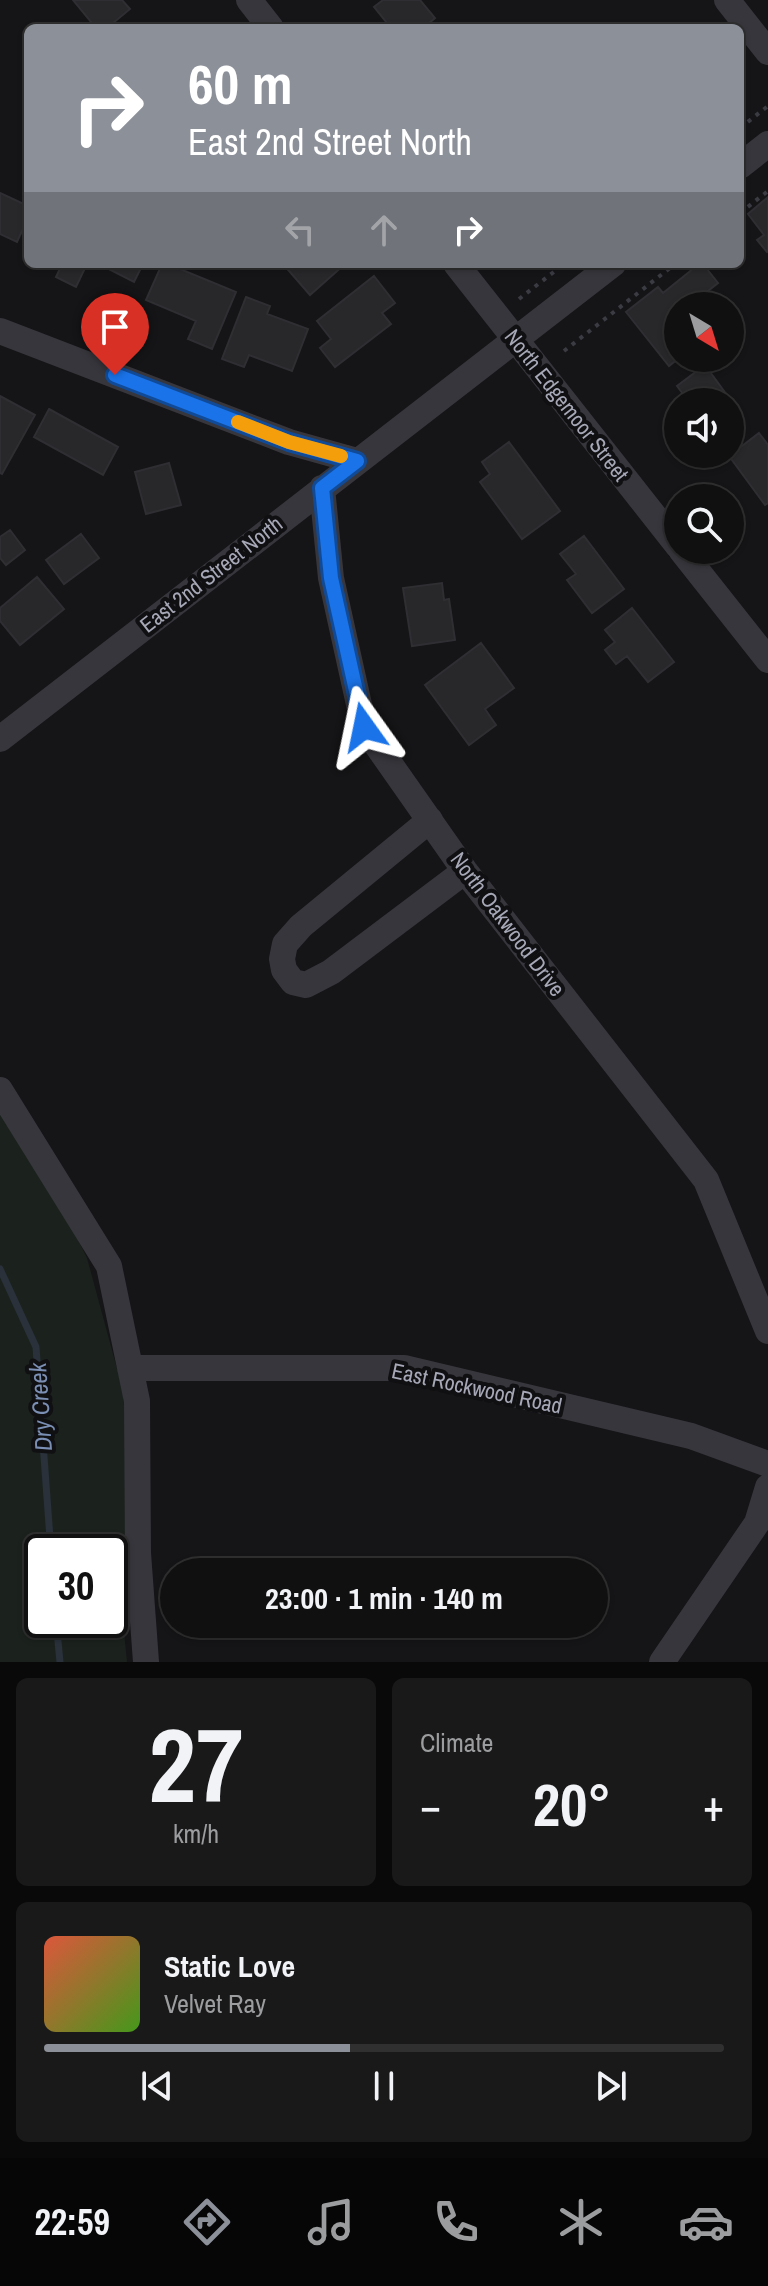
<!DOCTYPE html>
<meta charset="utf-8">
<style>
:root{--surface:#101011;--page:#19191a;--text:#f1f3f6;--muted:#9c9d9f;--line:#303031;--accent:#8c9099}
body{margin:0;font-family:"Archivo Narrow",sans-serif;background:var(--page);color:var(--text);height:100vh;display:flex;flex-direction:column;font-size:30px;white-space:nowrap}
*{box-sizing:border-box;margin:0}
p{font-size:26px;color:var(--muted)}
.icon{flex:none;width:44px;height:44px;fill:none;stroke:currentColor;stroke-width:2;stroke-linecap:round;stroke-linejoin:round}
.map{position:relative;height:1662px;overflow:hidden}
.sheet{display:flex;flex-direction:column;gap:16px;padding:16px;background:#090909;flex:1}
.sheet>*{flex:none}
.guide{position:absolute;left:24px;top:24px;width:720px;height:244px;border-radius:12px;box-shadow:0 2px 6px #0004,0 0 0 2px var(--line);background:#8c9099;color:#fff;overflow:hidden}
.needle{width:52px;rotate:142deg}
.buttons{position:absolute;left:664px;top:292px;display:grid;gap:16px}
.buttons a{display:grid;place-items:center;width:80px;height:80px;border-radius:50%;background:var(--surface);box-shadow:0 2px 6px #0004,0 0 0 2px var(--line);font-size:40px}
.speed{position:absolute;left:24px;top:1534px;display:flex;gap:16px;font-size:40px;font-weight:700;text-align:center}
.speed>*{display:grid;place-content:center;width:104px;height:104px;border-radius:50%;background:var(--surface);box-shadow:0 2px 6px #0004,0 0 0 2px var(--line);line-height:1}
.speed .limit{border:4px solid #111;border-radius:12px;background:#fff;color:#111}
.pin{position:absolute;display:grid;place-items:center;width:68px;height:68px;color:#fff;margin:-82px -34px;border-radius:50% 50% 50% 0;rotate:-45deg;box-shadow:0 0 8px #0007}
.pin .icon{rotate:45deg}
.me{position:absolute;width:88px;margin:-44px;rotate:348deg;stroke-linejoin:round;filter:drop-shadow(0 0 6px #0008)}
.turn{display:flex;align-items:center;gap:28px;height:168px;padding:0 32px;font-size:36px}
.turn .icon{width:104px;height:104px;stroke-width:2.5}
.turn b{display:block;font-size:56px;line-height:68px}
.lanes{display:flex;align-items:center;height:76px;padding:0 32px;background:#0003;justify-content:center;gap:40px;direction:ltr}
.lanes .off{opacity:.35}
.big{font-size:60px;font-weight:700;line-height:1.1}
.sheet .card{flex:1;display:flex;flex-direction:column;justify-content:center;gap:12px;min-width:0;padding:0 28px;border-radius:12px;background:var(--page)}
.sheet .dial{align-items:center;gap:0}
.dial b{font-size:104px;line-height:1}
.song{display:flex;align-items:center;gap:24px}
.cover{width:96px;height:96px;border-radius:12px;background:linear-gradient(135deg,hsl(10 70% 55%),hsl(100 70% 35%))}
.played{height:8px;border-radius:4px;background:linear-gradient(90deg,var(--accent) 45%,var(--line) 45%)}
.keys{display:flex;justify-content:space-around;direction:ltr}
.heat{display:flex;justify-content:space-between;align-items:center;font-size:44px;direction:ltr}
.sheet .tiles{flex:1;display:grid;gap:16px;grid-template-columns:1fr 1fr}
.card:last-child{grid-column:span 2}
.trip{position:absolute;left:160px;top:1558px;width:448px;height:80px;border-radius:40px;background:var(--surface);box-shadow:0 2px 6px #0004,0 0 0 2px var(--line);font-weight:700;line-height:80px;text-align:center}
.tab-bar{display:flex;height:128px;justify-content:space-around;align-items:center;background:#060607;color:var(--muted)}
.tab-bar .icon{width:56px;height:56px}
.tab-bar .current{color:var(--accent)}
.tab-bar b{font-size:36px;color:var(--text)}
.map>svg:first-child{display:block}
</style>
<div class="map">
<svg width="768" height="1662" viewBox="0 0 768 1662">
<rect width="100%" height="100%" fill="#151517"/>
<path fill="#1b221d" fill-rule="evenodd" d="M0,1110l59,92 28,56 36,133 4,57 -3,184 3,30h-127zM42,1552h68v68h-68z"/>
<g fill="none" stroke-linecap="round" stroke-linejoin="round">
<path stroke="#2a313b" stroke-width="7" d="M0,1269l36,78 15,205
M56,1620l4,42"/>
</g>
<path fill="#28282b" stroke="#2f2f33" stroke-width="2" d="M73,0h49l8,9 -23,19h-11z
M383,0h37l15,18 -12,10h-32l-17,-21z
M0,193l28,13v12l-11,24 -17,-8z
M768,197v54l-1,1 -10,-12 7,-5 -16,-21z
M62,264h25l-11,23 -20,-10z
M99,264h44l-9,18z
M162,264h6l68,28 -24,57 -24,-10 8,-18 -50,-21z
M283,264h62l-35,31z
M699,264h4l15,19 -29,23h-11l1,52 -10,8 -43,-54 32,-25 5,6z
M374,276l21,27 -13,10 9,11 -56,43 -15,-19 11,-9 -14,-18z
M246,297l24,9 -3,8 41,15 -16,42 -43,-16 -5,12 -22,-8z
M705,365l38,52 -13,9v-24h-41l-12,-16z
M0,396l35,19 -33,59 -2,-1z
M49,409l69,38 -15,28 -69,-38z
M759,433l9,12v58l-3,2 -36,-49z
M509,442l51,69 -38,28 -42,-57 10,-8 -8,-12z
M169,463l12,42 -35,9 -11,-42z
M10,530l15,20 -19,15 -6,-7v-21z
M81,534l18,24 -35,26 -18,-24z
M584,536l40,53 -32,24 -25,-33 9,-6 -16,-20z
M37,577l27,32 -44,36 -20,-24v-13z
M442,583l2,17 5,-1 6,41 -43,6 -9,-58z
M632,608l42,54 -26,20 -21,-26 -11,8 -11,-14 10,-8 -10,-12z
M481,643l33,45 -29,21 11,16 -27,20 -44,-60z"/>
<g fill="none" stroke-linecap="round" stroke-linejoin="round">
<path stroke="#3b3c43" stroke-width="4" stroke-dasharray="4 6" stroke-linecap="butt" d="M740,128l28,-22
M740,213l28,-22
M519,299l45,-35
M564,351l111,-87"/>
<path stroke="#36363c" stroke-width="26" d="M249,0l22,28
M727,0l41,52
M740,166l28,-22
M456,264l222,282
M0,331l289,111 68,19
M322,488l9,90 33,149 101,144 241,309 62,151
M681,550l87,110
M0,739l613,-475
M430,820l-129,106 -16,18 -3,15 2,11 9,12 13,3 25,-13 134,-101
M0,1090l109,176 28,135 1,152 8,109
M130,1368h274l287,68 77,28
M662,1662l95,-139 11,-36"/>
</g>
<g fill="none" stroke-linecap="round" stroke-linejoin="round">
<g stroke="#114b97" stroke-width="20">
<path id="route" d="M115,375l174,67 68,19 -35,27 9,90 33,149"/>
</g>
<use href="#route" stroke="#1a73e8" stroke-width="14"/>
<path stroke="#f59e0b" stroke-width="14" d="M238,422l51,20 52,14"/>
</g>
<g text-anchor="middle" stroke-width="8" stroke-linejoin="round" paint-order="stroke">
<g font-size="22" fill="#a6a8b7" stroke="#101012">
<text transform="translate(567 405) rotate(52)" y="8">North Edgemoor Street</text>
<text transform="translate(211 574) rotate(-38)" y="8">East 2nd Street North</text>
<text transform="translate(508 924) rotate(53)" y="8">North Oakwood Drive</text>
<text transform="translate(477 1388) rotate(12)" y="8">East Rockwood Road</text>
</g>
<g font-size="24" font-style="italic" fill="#7b8fb4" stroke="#101012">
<text transform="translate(41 1407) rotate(-94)" y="8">Dry Creek</text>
</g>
</g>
</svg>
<div class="buttons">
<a><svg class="needle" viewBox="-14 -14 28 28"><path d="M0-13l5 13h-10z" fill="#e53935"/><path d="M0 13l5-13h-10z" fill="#9c9d9f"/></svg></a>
<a><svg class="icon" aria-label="sound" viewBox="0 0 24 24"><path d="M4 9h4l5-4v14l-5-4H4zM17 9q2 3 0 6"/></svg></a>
<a><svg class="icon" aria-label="search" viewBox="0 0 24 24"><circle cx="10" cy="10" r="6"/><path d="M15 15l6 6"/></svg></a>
</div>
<div class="speed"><div class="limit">30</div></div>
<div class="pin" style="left:115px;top:375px;background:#d93025"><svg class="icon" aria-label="arrive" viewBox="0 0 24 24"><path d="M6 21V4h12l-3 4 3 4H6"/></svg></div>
<svg class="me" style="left:364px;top:727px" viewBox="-20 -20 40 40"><path d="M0-17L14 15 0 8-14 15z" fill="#1a73e8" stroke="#fff" stroke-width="4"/></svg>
<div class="trip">23:00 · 1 min · 140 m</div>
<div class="guide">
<div class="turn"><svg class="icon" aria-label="right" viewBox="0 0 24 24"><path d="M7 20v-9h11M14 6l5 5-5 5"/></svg><div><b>60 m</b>East 2nd Street North</div></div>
<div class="lanes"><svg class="icon off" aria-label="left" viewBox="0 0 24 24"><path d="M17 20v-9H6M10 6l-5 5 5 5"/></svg><svg class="icon off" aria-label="ahead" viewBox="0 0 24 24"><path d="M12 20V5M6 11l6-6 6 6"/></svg><svg class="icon" aria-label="right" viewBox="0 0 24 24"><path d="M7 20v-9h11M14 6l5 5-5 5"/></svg></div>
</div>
</div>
<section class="sheet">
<div class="tiles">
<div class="card dial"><b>27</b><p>km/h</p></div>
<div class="card"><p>Climate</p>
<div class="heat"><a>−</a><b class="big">20°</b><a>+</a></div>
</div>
<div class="card">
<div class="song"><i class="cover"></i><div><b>Static Love</b><p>Velvet Ray</p></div></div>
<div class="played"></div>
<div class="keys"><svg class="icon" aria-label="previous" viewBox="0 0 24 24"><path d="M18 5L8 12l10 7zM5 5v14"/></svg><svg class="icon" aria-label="pause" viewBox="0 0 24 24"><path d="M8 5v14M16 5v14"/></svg><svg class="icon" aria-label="next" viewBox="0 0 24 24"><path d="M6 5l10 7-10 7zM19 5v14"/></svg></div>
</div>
</div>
</section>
<nav class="tab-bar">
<b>22:59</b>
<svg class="icon current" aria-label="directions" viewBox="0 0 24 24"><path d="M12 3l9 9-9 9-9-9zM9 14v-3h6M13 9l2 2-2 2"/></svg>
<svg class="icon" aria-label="music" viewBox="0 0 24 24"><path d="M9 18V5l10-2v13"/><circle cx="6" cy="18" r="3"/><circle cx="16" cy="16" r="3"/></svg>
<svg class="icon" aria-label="phone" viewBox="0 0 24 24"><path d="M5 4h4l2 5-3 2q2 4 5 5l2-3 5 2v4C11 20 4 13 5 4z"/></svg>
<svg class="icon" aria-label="climate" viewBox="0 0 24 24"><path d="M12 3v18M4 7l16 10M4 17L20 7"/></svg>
<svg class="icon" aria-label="car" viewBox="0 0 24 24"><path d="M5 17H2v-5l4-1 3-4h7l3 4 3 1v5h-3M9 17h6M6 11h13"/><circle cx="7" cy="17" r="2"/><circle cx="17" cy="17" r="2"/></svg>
</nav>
